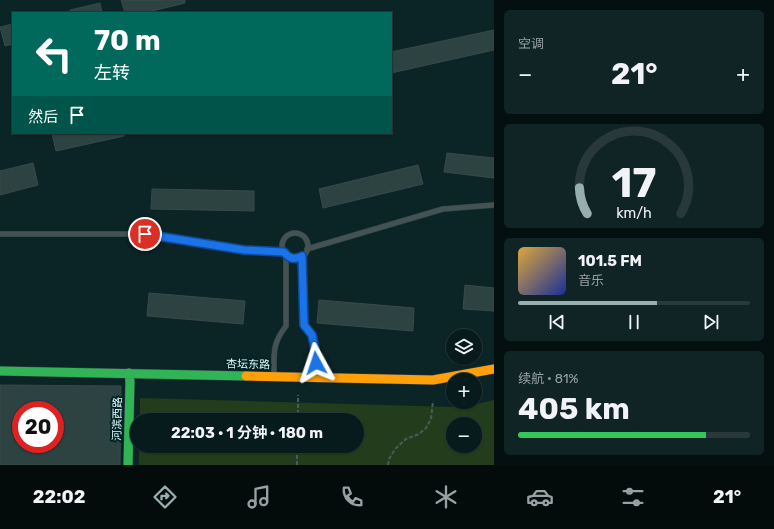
<!DOCTYPE html>
<html lang="zh">
<meta charset="utf-8">
<style>
:root{--surface:#081b1c;--page:#112425;--text:#f1f3f6;--muted:#98a1a3;--line:#29393b;--accent:#97aeb0}
body{margin:0;font-family:Rubik,"Noto Sans SC",sans-serif;background:var(--page);color:var(--text);height:100vh;display:flex;flex-direction:column;font-size:15px;white-space:nowrap}
*{box-sizing:border-box;margin:0}
p{font-size:13px;color:var(--muted)}
.icon{flex:none;width:22px;height:22px;fill:none;stroke:currentColor;stroke-width:2;stroke-linecap:round;stroke-linejoin:round}
.map{position:relative;flex:1;overflow:hidden}
.details{display:flex;flex-direction:column;gap:10px;padding:10px;background:#040f0f;width:280px}
.details>*{flex:none}
.guide{position:absolute;left:12px;top:12px;width:380px;height:122px;border-radius:0px;box-shadow:0 1px 3px #0004,0 0 0 1px var(--line);background:#00695c;color:#fff;overflow:hidden}
.fabs{position:absolute;left:446px;top:329px;display:grid;gap:8px}
.fabs a{display:grid;place-items:center;width:36px;height:36px;border-radius:50%;background:var(--surface);box-shadow:0 1px 3px #0004,0 0 0 1px var(--line);font-size:20px}
.speed{position:absolute;left:12px;top:401px;display:flex;gap:8px;font-size:20px;font-weight:700;text-align:center}
.speed>*{display:grid;place-content:center;width:52px;height:52px;border-radius:50%;background:var(--surface);box-shadow:0 1px 3px #0004,0 0 0 1px var(--line);line-height:1}
.speed .limit{border:6px solid #d22;background:#fff;color:#111}
.pin{position:absolute;display:grid;place-items:center;width:34px;height:34px;color:#fff;margin:-17px;border:2px solid #fff;border-radius:50%;box-shadow:0 1px 4px #0007}
.me{position:absolute;width:44px;margin:-22px;rotate:355deg;stroke-linejoin:round;filter:drop-shadow(0 0 3px #0008)}
.turn{display:flex;align-items:center;gap:14px;height:84px;padding:0 16px;font-size:18px}
.turn .icon{width:52px;height:52px;stroke-width:2.5}
.turn b{display:block;font-size:28px;line-height:34px}
.then{display:flex;align-items:center;height:38px;padding:0 16px;background:#0003;gap:8px;font-size:15px}
.big{font-size:30px;font-weight:700;line-height:1.1}
.details .tile{flex:1;display:flex;flex-direction:column;justify-content:center;gap:6px;min-width:0;padding:0 14px;border-radius:6px;background:var(--page)}
.details .dial{align-items:center;gap:0}
.dial svg{height:104px;overflow:visible;fill:none;stroke:var(--line);stroke-width:7;stroke-linecap:round;text-anchor:middle}
.dial text{fill:var(--text);stroke:none}
.song{display:flex;align-items:center;gap:12px}
.cover{width:48px;height:48px;border-radius:6px;background:linear-gradient(135deg,hsl(40 70% 55%),hsl(230 70% 35%))}
.played{height:4px;border-radius:2px;background:linear-gradient(90deg,var(--accent) 60%,var(--line) 60%)}
.keys{display:flex;justify-content:space-around;direction:ltr}
.heat{display:flex;justify-content:space-between;align-items:center;font-size:22px;direction:ltr}
.charge{height:6px;border-radius:3px;background:linear-gradient(90deg,#34c759 81%,var(--line) 0)}
.trip{position:absolute;left:130px;top:413px;width:234px;height:40px;border-radius:20px;background:var(--surface);box-shadow:0 1px 3px #0004,0 0 0 1px var(--line);font-weight:700;line-height:40px;text-align:center}
.tab-bar{display:flex;height:64px;justify-content:space-around;align-items:center;background:#030b0b;color:var(--muted)}
.tab-bar .icon{width:28px;height:28px}
.tab-bar .current{color:var(--accent)}
.tab-bar b{font-size:18px;color:var(--text)}
main{display:flex;flex:1;min-height:0}
.map>svg:first-child{display:block}
</style>
<main>
<div class="map">
<svg width="494" height="465" viewBox="0 0 494 465">
<rect width="100%" height="100%" fill="#0b2426"/>
<path fill="#233d1c" fill-rule="evenodd" d="M140,398l312,9 25,-3 17,-4v65h-355v-19h218v-26h-217zM453,424h22v22h-22z"/>
<path fill="#2d4342" stroke="#384a49" fill-rule="evenodd" d="M121,0h64v3l-41,10h-19z
M100,3l2,10h-32v-3z
M13,24v20l-8,2 -5,-19z
M494,30v20l-103,23v-21z
M52,133h72v3l-68,15z
M447,153l47,5v20l-50,-6z
M33,163l5,22 -38,10v-24z
M418,165l5,19 -100,24 -4,-19z
M152,189l102,2v20l-103,-2z
M465,285l29,3v23l-31,-2z
M149,293l96,8 -2,23 -96,-8z
M319,300l95,8 -1,23 -96,-8z
M0,385l121,1 -1,79h-120zM21,410h34v34h-34z"/>
<g fill="none" stroke-linecap="round" stroke-linejoin="round">
<g stroke="#304042" stroke-width="6">
<path id="lane" d="M282 246a13 13 0 1 1 26 0a13 13 0 1 1-26 0Z
M0,234h145l98,16 41,2
M307,249l136,-40 51,-4
M302,257l2,68 7,10 4,14v27
M274,375c0,-22 -2,-31 12,-49v-70"/>
</g>
<g stroke="#304042" stroke-width="10">
<path id="fast" d="M0,371l246,5
M128,465l2,-83 -1,-9"/>
</g>
<g stroke="#304042" stroke-width="10">
<path id="slow" d="M246,376l187,4 61,-11"/>
</g>
<path stroke="#4b5b5d" stroke-width="2" stroke-dasharray="4 2" stroke-linecap="butt" d="M298,420v-25
M297,465v-19
M388,465l1,-6 6,-10 11,-10 13,-5 7,-6 5,-9 2,-18"/>
<use href="#lane" stroke="#435354" stroke-width="5"/>
<use href="#fast" stroke="#30b455" stroke-width="9"/>
<use href="#slow" stroke="#ff9f0a" stroke-width="9"/>
</g>
<g fill="none" stroke-linecap="round" stroke-linejoin="round">
<g stroke="#114b97" stroke-width="10">
<path id="route" d="M145,234l99,16 40,2c5,7 11,8 18,4l2,69 8,10 3,14 1,14"/>
</g>
<use href="#route" stroke="#1a73e8" stroke-width="7"/>
</g>
<g text-anchor="middle" stroke-width="4" stroke-linejoin="round" paint-order="stroke">
<g font-size="11" fill="#e2f9fa" stroke="#022325">
<text transform="translate(248 364) rotate(1)" y="4">杏坛东路</text>
<text transform="translate(117 419) rotate(-89)" y="4">河滨西路</text>
</g>
</g>
</svg>
<div class="fabs">
<a><svg class="icon" aria-label="layers" viewBox="0 0 24 24"><path d="M12 4l9 5-9 5-9-5zM3 14l9 5 9-5"/></svg></a>
<a>+</a>
<a>−</a>
</div>
<div class="speed"><div class="limit">20</div></div>
<div class="pin" style="left:145px;top:234px;background:#d93025"><svg class="icon" aria-label="arrive" viewBox="0 0 24 24"><path d="M6 21V4h12l-3 4 3 4H6"/></svg></div>
<svg class="me" style="left:316px;top:363px" viewBox="-20 -20 40 40"><path d="M0-17L14 15 0 8-14 15z" fill="#1a73e8" stroke="#fff" stroke-width="4"/></svg>
<div class="trip">22:03 · 1 分钟 · 180 m</div>
<div class="guide">
<div class="turn"><svg class="icon" aria-label="left" viewBox="0 0 24 24"><path d="M17 20v-9H6M10 6l-5 5 5 5"/></svg><div><b>70 m</b>左转</div></div>
<div class="then">然后<svg class="icon" aria-label="arrive" viewBox="0 0 24 24"><path d="M6 21V4h12l-3 4 3 4H6"/></svg></div>
</div>
</div>
<section class="details">
<div class="tile"><p>空调</p>
<div class="heat"><a>−</a><b class="big">21°</b><a>+</a></div>
</div>
<div class="tile dial"><svg viewBox="0 0 100 80">
<path d="M14 69A42 42 0 1 1 86 69"/>
<path d="M14 69A42 42 0 0 1 8 49" stroke="#97aeb0"/>
<text x="50" y="56" font-size="32" font-weight="700">17</text>
<text x="50" y="72" font-size="11">km/h</text>
</svg></div>
<div class="tile">
<div class="song"><i class="cover"></i><div><b>101.5 FM</b><p>音乐</p></div></div>
<div class="played"></div>
<div class="keys"><svg class="icon" aria-label="previous" viewBox="0 0 24 24"><path d="M18 5L8 12l10 7zM5 5v14"/></svg><svg class="icon" aria-label="pause" viewBox="0 0 24 24"><path d="M8 5v14M16 5v14"/></svg><svg class="icon" aria-label="next" viewBox="0 0 24 24"><path d="M6 5l10 7-10 7zM19 5v14"/></svg></div>
</div>
<div class="tile"><p>续航 · 81%</p><b class="big">405 km</b><div class="charge"></div></div>
</section>
</main>
<nav class="tab-bar">
<b>22:02</b>
<svg class="icon current" aria-label="directions" viewBox="0 0 24 24"><path d="M12 3l9 9-9 9-9-9zM9 14v-3h6M13 9l2 2-2 2"/></svg>
<svg class="icon" aria-label="music" viewBox="0 0 24 24"><path d="M9 18V5l10-2v13"/><circle cx="6" cy="18" r="3"/><circle cx="16" cy="16" r="3"/></svg>
<svg class="icon" aria-label="phone" viewBox="0 0 24 24"><path d="M5 4h4l2 5-3 2q2 4 5 5l2-3 5 2v4C11 20 4 13 5 4z"/></svg>
<svg class="icon" aria-label="climate" viewBox="0 0 24 24"><path d="M12 3v18M4 7l16 10M4 17L20 7"/></svg>
<svg class="icon" aria-label="car" viewBox="0 0 24 24"><path d="M5 17H2v-5l4-1 3-4h7l3 4 3 1v5h-3M9 17h6M6 11h13"/><circle cx="7" cy="17" r="2"/><circle cx="17" cy="17" r="2"/></svg>
<svg class="icon" aria-label="filters" viewBox="0 0 24 24"><path d="M4 7h16M4 17h16"/><circle cx="9" cy="7" r="2"/><circle cx="15" cy="17" r="2"/></svg>
<b>21°</b>
</nav>
